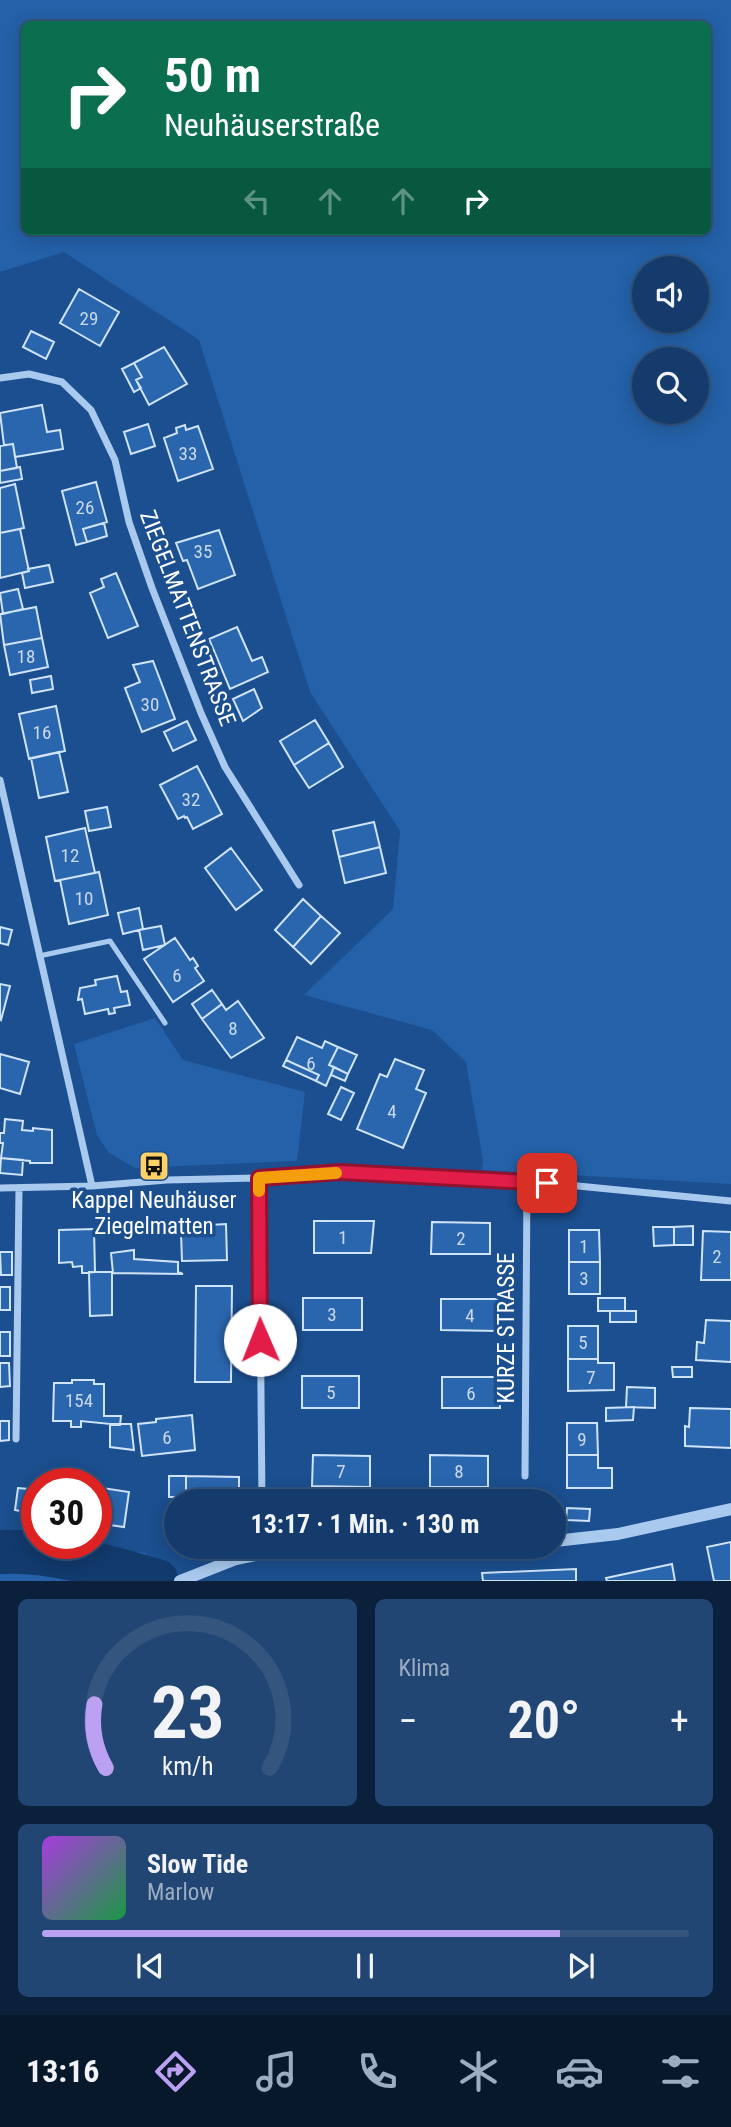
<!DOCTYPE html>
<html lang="de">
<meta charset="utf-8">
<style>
:root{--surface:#143b6b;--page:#214673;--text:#f1f3f6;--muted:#9dadc1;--line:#33557e;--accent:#bca0f2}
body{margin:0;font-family:"Roboto Condensed",sans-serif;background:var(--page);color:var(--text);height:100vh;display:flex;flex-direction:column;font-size:26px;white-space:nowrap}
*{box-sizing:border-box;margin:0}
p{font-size:23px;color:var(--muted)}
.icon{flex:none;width:38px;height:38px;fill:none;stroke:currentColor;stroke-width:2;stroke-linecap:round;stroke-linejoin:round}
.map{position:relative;height:1581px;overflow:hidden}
.details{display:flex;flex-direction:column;gap:18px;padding:18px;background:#0b203b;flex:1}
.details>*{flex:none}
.top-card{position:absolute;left:21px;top:21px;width:690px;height:214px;border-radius:10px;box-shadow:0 4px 18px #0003,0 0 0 2px var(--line);background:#0b6e4f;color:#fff;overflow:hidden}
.tools{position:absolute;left:632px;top:256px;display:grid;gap:14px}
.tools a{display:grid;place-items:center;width:77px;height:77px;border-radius:50%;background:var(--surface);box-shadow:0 4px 18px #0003,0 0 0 2px var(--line);font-size:35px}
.speed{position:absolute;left:21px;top:1468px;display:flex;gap:14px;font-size:35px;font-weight:700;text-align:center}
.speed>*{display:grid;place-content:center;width:91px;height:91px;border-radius:50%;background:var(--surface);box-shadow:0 4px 18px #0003,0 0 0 2px var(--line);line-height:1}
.speed .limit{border:10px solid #d22;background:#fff;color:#111}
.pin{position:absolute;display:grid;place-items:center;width:60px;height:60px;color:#fff;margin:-30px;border-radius:14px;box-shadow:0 4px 10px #0006}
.me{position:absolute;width:77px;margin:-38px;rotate:359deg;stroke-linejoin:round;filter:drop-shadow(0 0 5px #0008)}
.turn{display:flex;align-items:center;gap:24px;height:147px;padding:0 28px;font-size:32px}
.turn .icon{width:91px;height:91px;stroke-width:2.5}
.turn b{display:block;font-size:49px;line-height:60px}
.lanes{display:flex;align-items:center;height:66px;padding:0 28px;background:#0003;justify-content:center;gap:35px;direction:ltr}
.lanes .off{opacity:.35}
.big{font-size:52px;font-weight:700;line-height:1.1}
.details .tile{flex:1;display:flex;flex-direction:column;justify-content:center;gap:10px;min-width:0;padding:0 24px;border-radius:10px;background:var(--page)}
.details .dial{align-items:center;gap:0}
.dial svg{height:182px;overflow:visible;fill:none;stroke:var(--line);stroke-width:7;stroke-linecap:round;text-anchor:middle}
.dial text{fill:var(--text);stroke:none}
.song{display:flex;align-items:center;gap:21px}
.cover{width:84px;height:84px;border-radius:10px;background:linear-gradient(135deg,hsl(280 70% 55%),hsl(140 70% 35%))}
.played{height:7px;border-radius:4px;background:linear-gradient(90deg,var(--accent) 80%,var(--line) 80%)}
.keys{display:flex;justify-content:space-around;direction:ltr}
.heat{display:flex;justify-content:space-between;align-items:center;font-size:38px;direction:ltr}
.details .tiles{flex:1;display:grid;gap:18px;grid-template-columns:1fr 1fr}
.tile:last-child{grid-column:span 2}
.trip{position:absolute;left:164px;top:1489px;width:402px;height:70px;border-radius:35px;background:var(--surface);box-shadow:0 4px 18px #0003,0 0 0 2px var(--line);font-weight:700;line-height:70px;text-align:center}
.menu{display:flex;height:112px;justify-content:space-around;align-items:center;background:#08182b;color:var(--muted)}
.menu .icon{width:49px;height:49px}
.menu .selected{color:var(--accent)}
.menu b{font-size:32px;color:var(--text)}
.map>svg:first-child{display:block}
</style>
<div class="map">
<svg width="731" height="1581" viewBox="0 0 731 1581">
<rect width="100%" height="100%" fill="#1b4f8f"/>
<path fill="#2461a8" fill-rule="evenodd" d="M0,0h731v1184l-249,-14 1,-9 -17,-99 -34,-32 -128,-35 89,-86 7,-78 -90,-139 -111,-352 -135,-88 -64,20zM24,24h683v207h-683zM644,268h52v52h-52zM644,359h52v52h-52z
M155,1018l28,42 122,32 -8,69 -162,7 -26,-15 -12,-18 -23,-91z
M0,1542h34l112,11 2,18 -22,10h-126z"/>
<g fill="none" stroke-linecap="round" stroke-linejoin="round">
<path stroke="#123a6d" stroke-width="44" d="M0,1552c50,-3 109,15 157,29"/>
</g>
<path fill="#2a66ad" stroke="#cfe3fa" stroke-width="2" d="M79,289l40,23 -19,34 -40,-23z
M31,331l23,11 -8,17 -23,-12z
M164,347l23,37 -38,21 -13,-25 6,-3 -8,-14z
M134,363l8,14 -6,3 5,8 -7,4 -12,-23z
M42,405l5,27 13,-2 3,19 -48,8 -2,-13 -9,1 -4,-32z
M148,424l7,22 -24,8 -7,-22z
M185,425l1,5 12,-4 15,43 -35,12 -14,-43 13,-5 -1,-5z
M13,444l4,24 -17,3v-25z
M20,467l2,12 -22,4v-12z
M96,482l11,40 -24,7 4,13 -11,3 -14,-54z
M15,484l9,44 -24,5v-45z
M104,523l3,13 -20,6 -4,-13z
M20,529l9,42 -29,7v-45z
M219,530l16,45 -37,14 -11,-29 -4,1 -7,-18z
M49,565l4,17 -28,6 -3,-15 7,-2 -1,-2z
M116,573l22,53 -30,12 -18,-45 14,-6 -3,-8z
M18,589l5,20 -20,5 -3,-21z
M36,607l6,31 -38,7 -4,-31z
M237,627l15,34 10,-4 6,15 -38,17 -21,-50z
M42,638l6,29 -38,8 -6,-30z
M153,661l22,58 -33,13 -17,-44 15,-6 -7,-17z
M51,676l2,13 -21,4 -2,-13z
M254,689l8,19 -19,13 -10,-22z
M56,706l9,45 -36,8 -10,-45z
M315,720l14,23 -35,22 -14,-24z
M187,721l9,19 -23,11 -9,-19z
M329,743l14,24 -34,21 -15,-23z
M59,752l9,40 -29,6 -8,-40z
M197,766l25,48 -29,15 -6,-12 -2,1 -1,-2 -6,3 -18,-34z
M107,807l4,20 -22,4 -4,-20z
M374,822l6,25 -41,10 -6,-26z
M85,828l10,45 -40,8 -9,-44z
M380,847l6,26 -41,10 -6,-26z
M231,848l31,42 -26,20 -31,-42z
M99,872l9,43 -39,9 -9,-44z
M303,899l18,17 -28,31 -18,-17z
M139,908l4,21 -20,5 -5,-21z
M321,916l19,17 -29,31 -18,-17z
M161,926l4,19 -22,5 -4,-20z
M0,927l12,3 -4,15 -8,-2z
M175,938l15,22 3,-2 5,8 -3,2 9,13 -31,21 -29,-43z
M117,976l4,16 6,-1 3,14 -16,3 1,5 -6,1 -1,-5 -23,5 -3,-15 -4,1 2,-12 16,-3 -1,-5z
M0,984l10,2 -9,34 -1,-1z
M212,990l10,14 -20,15 -10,-15z
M238,1001l26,37 -33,20 -29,-39 20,-15 4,6z
M297,1037l25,11 3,-7 13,6 -9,18 5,2 -8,19 -10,-5 3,-6 -33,-15z
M338,1047l19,8 -9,19 -19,-9z
M0,1054l29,8 -9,32 -20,-6z
M395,1059l29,11 -8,19 10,4 -23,55 -46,-19 23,-55 7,3z
M286,1060l33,15 -3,6 -33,-15z
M334,1067l14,7 -3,7 -14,-6z
M341,1087l13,6 -13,27 -13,-6z
M5,1119l18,2 -1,9 11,1v-3l19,2v33h-22v-2l-29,-3 2,-15h-3v-10h4z
M1,1158l22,2 -1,15 -22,-2z
M314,1221h60l-3,32h-57z
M432,1222l58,1v31h-59z
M226,1224l1,36 -45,1 -1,-29 29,-1v-6z
M693,1226v19h-19v-18z
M653,1227h21v18l-20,1z
M94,1229l1,43 -13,1v-7l-9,1 -1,-5 -13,1v-33z
M569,1230h30l1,32h-31z
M703,1231l28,1v48h-30z
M134,1250v9l44,3v10l5,2 -70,-1 -2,-20z
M0,1252h12v23h-11z
M569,1262h31v32h-31z
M89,1272h23v43l-22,1z
M196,1286h36l-1,96h-36z
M0,1287h10v23h-10z
M303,1298h59v32h-59z
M598,1298h27v13h-27z
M441,1299h59l-1,32 -58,-1z
M610,1311h26v11h-26z
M706,1320l25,1v41l-35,-2 1,-18 7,1z
M568,1326h30v33h-30z
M0,1332h10v24h-10z
M568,1359h30v4h16v27l-46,1z
M0,1363h9l1,23 -10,1z
M672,1367h20v10h-19z
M302,1376h57v32h-57z
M442,1377h58v31h-58z
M72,1380h22v4h10v32h17l-1,9 -39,-4v6h-10v-6h-18l1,-38h18z
M627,1387l28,1v20l-29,-1z
M634,1407l-1,13 -27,1v-13z
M690,1408l41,1v39l-46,-2v-20l4,1z
M192,1415l3,35 -53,6 -4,-32 18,-2v-3z
M0,1421h9v19l-9,1z
M567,1423h30l1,32h-31z
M110,1424h21l3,26 -24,-3z
M313,1455l57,1v31l-58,-1z
M430,1455l58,1v31h-58z
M567,1455h31v13h14v20h-45z
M169,1476h17v21h-17z
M186,1476l53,1v20h-53z
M96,1487l33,5 -5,35 -28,-4z
M18,1488l10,1 -3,23 -10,-2z
M567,1508l23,1 -1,12 -23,-1z
M731,1542v39h-17l-7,-34z
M672,1564l3,17h-68l-1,-3z
M576,1569v12h-93l-1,-8z"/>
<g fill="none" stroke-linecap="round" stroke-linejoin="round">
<path stroke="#a9c9ee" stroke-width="5" d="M39,956l71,-15 55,82"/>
<path stroke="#a9c9ee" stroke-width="7" d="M0,378l29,-4 33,8 29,28 24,50 14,62 23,66 49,125 24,54 74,118
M0,780l92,406
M259,1178l3,324
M0,1188l92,-2 75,-6 92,-2 81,-5 187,8 204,20
M16,1439l3,-251
M525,1476l2,-295"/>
<path stroke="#a9c9ee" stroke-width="12" d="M555,1541l63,-7 113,-25
M180,1581l56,-22 29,-6 169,-6"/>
</g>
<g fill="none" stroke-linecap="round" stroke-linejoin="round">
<g stroke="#92132f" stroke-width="18">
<path id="route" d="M260,1340l-1,-162 81,-6 207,11"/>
</g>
<use href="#route" stroke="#e11d48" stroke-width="12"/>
<path stroke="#f59e0b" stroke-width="12" d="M259,1191v-13l77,-5"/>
</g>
<defs>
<g id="bus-square" transform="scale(1.575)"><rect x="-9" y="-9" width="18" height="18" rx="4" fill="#ffd166" stroke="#1b4f8f"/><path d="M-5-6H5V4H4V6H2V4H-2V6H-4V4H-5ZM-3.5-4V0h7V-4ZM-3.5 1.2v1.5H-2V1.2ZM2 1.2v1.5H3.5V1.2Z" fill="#111"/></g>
</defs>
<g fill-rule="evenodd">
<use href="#bus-square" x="154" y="1166"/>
</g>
<g text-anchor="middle" stroke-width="7" stroke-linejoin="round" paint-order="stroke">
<g font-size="19" fill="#cad9ea">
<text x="89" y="325">29</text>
<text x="188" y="460">33</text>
<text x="85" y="514">26</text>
<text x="203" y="558">35</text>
<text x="26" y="663">18</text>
<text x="150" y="711">30</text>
<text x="42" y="739">16</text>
<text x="191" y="806">32</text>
<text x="70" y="862">12</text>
<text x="84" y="905">10</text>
<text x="177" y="982">6</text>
<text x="233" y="1035">8</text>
<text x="311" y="1070">6</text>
<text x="392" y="1118">4</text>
<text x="343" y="1244">1</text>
<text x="461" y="1245">2</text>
<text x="584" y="1253">1</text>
<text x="717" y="1263">2</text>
<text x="584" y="1285">3</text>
<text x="332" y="1321">3</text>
<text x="470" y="1322">4</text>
<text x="583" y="1349">5</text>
<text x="591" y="1384">7</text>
<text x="331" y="1399">5</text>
<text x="471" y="1400">6</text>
<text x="79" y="1407">154</text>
<text x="167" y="1444">6</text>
<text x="582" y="1446">9</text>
<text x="341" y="1478">7</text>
<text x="459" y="1478">8</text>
</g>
<g font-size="23" fill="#fff" stroke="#1b4f8f">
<text transform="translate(188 618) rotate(69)" y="8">ZIEGELMATTENSTRASSE</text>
<text transform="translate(506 1328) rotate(-90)" y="8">KURZE STRASSE</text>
</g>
<g font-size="23" fill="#fff" stroke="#1b4f8f">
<text x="154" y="1208">Kappel Neuhäuser<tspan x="154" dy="26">Ziegelmatten</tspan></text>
</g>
</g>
</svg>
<div class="tools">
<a><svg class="icon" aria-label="sound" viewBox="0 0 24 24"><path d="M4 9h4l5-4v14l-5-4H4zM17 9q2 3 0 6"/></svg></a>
<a><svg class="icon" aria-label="search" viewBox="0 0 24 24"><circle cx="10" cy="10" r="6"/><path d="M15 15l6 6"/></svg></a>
</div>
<div class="speed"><div class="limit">30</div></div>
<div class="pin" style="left:547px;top:1183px;background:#d93025"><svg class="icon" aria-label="arrive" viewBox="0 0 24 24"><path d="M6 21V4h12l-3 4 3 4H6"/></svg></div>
<svg class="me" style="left:260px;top:1340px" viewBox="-20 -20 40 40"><circle r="19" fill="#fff"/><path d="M0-13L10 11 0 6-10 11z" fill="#e11d48"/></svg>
<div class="trip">13:17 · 1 Min. · 130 m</div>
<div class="top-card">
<div class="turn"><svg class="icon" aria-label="right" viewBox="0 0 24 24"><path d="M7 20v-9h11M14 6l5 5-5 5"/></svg><div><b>50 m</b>Neuhäuserstraße</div></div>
<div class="lanes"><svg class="icon off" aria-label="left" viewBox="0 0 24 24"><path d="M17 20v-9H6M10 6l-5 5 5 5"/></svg><svg class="icon off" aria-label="ahead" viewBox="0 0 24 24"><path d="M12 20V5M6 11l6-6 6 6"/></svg><svg class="icon off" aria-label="ahead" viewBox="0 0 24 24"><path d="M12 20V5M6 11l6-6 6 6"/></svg><svg class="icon" aria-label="right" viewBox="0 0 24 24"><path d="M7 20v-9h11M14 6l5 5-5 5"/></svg></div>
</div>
</div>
<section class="details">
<div class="tiles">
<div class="tile dial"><svg viewBox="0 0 100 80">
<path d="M14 69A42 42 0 1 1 86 69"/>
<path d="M14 69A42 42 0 0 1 9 41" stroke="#bca0f2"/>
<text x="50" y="56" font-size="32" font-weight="700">23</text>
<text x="50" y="72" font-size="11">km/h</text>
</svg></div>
<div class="tile"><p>Klima</p>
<div class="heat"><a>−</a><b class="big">20°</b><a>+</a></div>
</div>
<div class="tile">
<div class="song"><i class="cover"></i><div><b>Slow Tide</b><p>Marlow</p></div></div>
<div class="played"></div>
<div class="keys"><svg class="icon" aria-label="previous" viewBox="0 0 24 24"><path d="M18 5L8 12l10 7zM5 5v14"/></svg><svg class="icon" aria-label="pause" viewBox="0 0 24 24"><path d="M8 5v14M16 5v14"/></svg><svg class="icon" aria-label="next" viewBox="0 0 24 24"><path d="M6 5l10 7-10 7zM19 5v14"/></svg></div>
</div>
</div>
</section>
<nav class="menu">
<b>13:16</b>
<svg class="icon selected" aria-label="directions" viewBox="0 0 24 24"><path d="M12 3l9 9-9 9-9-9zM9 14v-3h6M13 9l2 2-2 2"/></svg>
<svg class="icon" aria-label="music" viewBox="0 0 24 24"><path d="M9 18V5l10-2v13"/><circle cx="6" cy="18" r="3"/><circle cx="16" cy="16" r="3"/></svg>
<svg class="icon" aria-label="phone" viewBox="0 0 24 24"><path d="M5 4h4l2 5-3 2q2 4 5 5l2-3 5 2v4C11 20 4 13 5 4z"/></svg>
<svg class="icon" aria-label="climate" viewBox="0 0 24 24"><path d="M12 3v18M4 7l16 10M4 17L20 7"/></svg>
<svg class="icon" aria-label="car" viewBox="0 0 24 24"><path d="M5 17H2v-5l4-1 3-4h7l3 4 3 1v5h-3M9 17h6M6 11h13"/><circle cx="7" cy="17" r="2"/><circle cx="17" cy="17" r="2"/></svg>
<svg class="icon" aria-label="filters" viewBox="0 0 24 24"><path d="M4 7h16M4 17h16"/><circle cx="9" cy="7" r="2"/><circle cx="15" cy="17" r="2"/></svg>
</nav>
